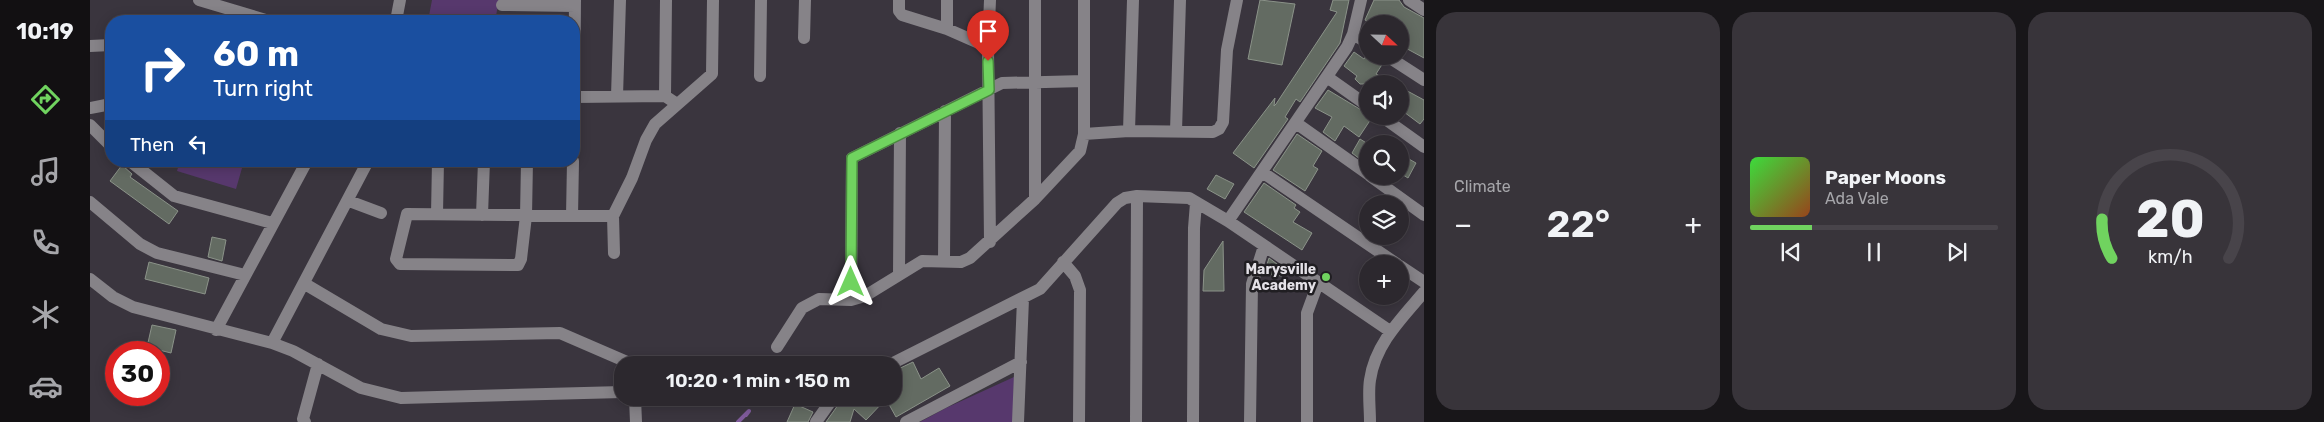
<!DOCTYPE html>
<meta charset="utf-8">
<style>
:root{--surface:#2c282e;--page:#38343a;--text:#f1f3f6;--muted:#a6a6aa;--line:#48444a;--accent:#70d35f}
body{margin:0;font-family:Rubik,sans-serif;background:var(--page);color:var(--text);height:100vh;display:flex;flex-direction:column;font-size:19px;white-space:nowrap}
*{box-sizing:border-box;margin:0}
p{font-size:16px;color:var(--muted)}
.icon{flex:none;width:28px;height:28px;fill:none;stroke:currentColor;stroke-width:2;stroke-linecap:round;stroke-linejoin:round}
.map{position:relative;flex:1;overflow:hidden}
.drawer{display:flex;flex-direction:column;gap:12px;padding:12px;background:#181619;width:900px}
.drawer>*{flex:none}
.banner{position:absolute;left:15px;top:15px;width:475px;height:152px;border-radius:20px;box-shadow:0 2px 12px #0003,0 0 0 1px var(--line);background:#1a4fa0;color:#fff;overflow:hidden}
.needle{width:32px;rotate:112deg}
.fabs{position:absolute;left:1269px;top:15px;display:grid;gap:10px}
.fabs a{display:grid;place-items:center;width:50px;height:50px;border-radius:50%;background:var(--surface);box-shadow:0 2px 12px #0003,0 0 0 1px var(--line);font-size:25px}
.speed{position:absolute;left:15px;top:341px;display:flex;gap:10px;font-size:25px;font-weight:700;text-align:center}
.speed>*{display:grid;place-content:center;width:65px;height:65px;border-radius:50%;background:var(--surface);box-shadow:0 2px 12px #0003,0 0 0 1px var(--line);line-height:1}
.speed .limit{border:8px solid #d22;background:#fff;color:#111}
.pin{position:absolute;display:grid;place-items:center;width:42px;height:42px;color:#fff;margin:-51px -21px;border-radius:50% 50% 50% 0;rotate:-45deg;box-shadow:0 0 5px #0007}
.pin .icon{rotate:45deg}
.me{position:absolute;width:55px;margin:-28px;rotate:0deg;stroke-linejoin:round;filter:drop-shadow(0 0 4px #0008)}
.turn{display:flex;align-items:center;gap:18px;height:105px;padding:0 25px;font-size:22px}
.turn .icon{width:65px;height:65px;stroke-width:2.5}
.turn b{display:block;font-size:35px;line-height:42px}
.then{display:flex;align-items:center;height:48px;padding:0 25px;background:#0003;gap:10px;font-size:19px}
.big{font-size:38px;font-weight:600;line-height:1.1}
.drawer .card{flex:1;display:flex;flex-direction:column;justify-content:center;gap:8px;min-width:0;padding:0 18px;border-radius:20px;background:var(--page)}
.drawer .dial{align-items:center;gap:0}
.dial svg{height:130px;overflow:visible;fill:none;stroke:var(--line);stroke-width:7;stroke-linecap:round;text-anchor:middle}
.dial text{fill:var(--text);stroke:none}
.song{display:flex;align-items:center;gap:15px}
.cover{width:60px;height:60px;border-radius:8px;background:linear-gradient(135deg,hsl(120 70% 55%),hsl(20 70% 35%))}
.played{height:5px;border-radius:2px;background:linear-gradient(90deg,var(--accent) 25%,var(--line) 25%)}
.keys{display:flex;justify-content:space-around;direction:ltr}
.heat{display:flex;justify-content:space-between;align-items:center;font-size:28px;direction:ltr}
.drawer .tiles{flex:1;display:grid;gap:12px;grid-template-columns:repeat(3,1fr)}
.trip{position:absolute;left:524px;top:356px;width:288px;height:50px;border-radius:20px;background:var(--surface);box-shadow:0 2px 12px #0003,0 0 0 1px var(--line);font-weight:600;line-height:50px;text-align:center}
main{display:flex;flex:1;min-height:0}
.tab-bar{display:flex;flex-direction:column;width:90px;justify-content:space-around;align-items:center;background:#121012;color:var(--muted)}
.tab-bar .icon{width:35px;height:35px}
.tab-bar .on{color:var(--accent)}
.tab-bar b{font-size:22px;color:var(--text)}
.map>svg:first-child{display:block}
</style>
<main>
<nav class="tab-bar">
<b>10:19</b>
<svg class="icon on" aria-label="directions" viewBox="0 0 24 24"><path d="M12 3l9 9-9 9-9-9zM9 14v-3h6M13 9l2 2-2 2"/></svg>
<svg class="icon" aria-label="music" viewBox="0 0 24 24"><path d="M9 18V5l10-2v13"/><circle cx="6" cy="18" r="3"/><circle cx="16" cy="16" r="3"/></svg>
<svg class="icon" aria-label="phone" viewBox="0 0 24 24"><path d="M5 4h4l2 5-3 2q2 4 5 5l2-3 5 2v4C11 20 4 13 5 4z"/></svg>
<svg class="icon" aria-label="climate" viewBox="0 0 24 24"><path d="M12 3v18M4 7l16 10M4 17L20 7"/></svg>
<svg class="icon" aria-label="car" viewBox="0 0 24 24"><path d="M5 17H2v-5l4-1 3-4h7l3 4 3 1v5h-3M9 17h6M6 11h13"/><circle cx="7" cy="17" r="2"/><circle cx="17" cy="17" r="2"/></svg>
</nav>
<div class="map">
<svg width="1334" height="422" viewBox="0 0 1334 422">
<rect width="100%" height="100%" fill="#3a353e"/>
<path fill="#57386d" d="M342,0h67l-4,21h-67z
M90,161h64l-8,28 -59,-18z
M924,377l-1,45h-93l26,-14z"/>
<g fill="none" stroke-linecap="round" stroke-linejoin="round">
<path stroke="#7f5b9b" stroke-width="4" d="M648,422l11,-11 -3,4"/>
</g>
<path fill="#636b62" stroke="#8b9389" d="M1170,0l35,4 -13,61 -34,-6z
M1243,0h16l-9,43 -40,59 -4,-3 -11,18 3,2 -34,49 -21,-15 42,-55 -1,8 2,-2 61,-92 -7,-2z
M1284,0h25l5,7 20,11v40l-24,-13v-21h-28l-7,-4z
M1264,52l10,7 2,-3h13l4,7 -7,11 19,10h-35l-5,-5 2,-3 -13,-10z
M1310,87l24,13v19l-4,5 -20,-15z
M1238,90l40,24v2h5l-14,21 -15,-11 -9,15 -12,-9 9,-15 -17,-9z
M1207,134l25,17 -9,15 5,3 -13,22 -32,-21z
M1270,139l8,5v13l-4,5 -12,-9z
M1310,154l16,9 -8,15 -8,-5z
M32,165l10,9 -2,3 48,34 -9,13 -59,-43z
M1126,175l18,9 -9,15 -18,-10z
M1174,183l32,22 -2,3 6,4 -7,10 19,11 -10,17 -58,-38z
M122,237l14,3 -4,21 -14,-4z
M1133,241l1,50h-21l1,-21z
M1179,258l16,12 -3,6 -18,-2z
M59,262l60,16 -4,16 -60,-15z
M62,325l24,5 -5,23 -24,-6z
M823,362l8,17 18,-11 11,18 -54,31 -10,-18 -20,21 -12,-11 -4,13h-24l17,-24h49v-5l5,-3 -5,-9v-9z
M705,404l18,8 -5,10h-21z"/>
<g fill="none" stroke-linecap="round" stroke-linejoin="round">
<path stroke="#868388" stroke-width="12" d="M109,0l70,21
M809,0v11l3,4 45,14 41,18
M900,0l-2,47 2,195
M1043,0l-4,131 84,1 6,-3 4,-7 4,-72 10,-50
M1319,0l15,10
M412,5l73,1
M306,21l4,-21
M857,29v-29
M1263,34l15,9
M714,38l1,-38
M0,46l21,-1
M1297,56l37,24
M670,76l1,-76
M1237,77l41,29
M527,96l3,-96
M575,96l1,-96
M484,97l91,-1 12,8
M0,108l21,-4
M1291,116l43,31
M484,121l1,-121
M1206,123l72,51
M0,125l21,21
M1086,131l4,-131
M994,134l45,-3
M40,161l44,35 98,27
M437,161l-1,55 -5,43 -3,6 -118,-1 -4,-5 11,-45 115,1 4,1h87
M1172,172l135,92
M1280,176l54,39
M945,199v-199
M259,201l32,12
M0,202l50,42 17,9 88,22
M347,214l1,-53
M392,215l2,-54
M482,216l1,-55
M1138,221l119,-174 6,-13 8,-34
M524,253l-1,-37 19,-38 14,-38 9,-16 57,-50 1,-74
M854,261l1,-150
M973,262l12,14 5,14 -1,132
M1310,266l24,16
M809,275l1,-142
M0,279l23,18 20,10 139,36 21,8 68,37 40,10 221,-6
M215,284l76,45 30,7 149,-3 74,32
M761,300l1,-142 150,-75 82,-2
M126,330l91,-169
M182,343l96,-182
M687,347l25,-39 17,-9 32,1 14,-4 57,-35 39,1 9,-4 65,-59 45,-48 4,-17v-134
M799,365l151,-76 77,-86 8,-5 12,-2 52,2 39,23 162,110
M545,398l1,24
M215,422l-2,-3 15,-55
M726,422l17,-24
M816,422l115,-60
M928,422l5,-123
M1046,422l1,-226
M1103,422l1,-194 2,-25
M1160,422l2,-138 12,-38
M1217,422v-109l11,-30
M1280,422c0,-14 -2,-29 0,-42 5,-36 32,-62 54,-88"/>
</g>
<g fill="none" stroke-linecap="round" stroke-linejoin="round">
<g stroke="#49893e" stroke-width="12">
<path id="route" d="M761,282l1,-124 137,-68 -1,-29"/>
</g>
<use href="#route" stroke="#70d35f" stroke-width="9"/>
</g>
<circle fill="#70d35f" stroke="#201e22" stroke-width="2" cx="1236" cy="277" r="5"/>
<g text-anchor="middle" stroke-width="5" stroke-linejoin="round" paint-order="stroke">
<g font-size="14" font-weight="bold" fill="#e4e1e7" stroke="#201e22" text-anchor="end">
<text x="1226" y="274">Marysville<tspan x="1226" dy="16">Academy</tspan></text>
</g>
</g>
</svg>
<div class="fabs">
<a><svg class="needle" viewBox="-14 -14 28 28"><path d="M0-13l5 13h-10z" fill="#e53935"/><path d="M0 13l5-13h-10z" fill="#a6a6aa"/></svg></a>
<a><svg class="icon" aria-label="sound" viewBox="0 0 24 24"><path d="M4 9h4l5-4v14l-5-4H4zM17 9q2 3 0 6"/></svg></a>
<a><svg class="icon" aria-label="search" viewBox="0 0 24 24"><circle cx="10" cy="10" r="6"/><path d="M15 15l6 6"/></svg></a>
<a><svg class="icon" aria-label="layers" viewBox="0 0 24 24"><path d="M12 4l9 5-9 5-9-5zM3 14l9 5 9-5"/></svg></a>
<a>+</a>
</div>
<div class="speed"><div class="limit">30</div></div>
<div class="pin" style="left:898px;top:61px;background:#d93025"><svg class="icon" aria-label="arrive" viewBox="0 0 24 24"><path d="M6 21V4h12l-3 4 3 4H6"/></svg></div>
<svg class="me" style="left:761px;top:282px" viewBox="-20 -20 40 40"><path d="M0-17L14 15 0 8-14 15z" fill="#70d35f" stroke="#fff" stroke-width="4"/></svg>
<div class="trip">10:20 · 1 min · 150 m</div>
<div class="banner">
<div class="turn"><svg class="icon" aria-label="right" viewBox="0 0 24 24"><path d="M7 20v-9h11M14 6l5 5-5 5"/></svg><div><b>60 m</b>Turn right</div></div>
<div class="then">Then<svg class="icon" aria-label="left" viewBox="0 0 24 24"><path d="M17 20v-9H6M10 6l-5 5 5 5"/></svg></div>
</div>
</div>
<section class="drawer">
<div class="tiles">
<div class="card"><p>Climate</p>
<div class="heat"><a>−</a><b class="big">22°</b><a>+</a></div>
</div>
<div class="card">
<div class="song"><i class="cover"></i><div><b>Paper Moons</b><p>Ada Vale</p></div></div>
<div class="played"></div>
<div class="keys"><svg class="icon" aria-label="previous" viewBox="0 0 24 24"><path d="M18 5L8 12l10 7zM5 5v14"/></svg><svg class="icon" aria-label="pause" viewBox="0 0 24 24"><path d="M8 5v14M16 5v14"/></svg><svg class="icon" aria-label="next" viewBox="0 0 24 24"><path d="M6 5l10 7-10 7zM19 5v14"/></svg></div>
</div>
<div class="card dial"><svg viewBox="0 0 100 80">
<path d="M14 69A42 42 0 1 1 86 69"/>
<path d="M14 69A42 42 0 0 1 8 45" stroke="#70d35f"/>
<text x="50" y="56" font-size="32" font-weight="700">20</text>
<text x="50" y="72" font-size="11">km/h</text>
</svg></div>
</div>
</section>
</main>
